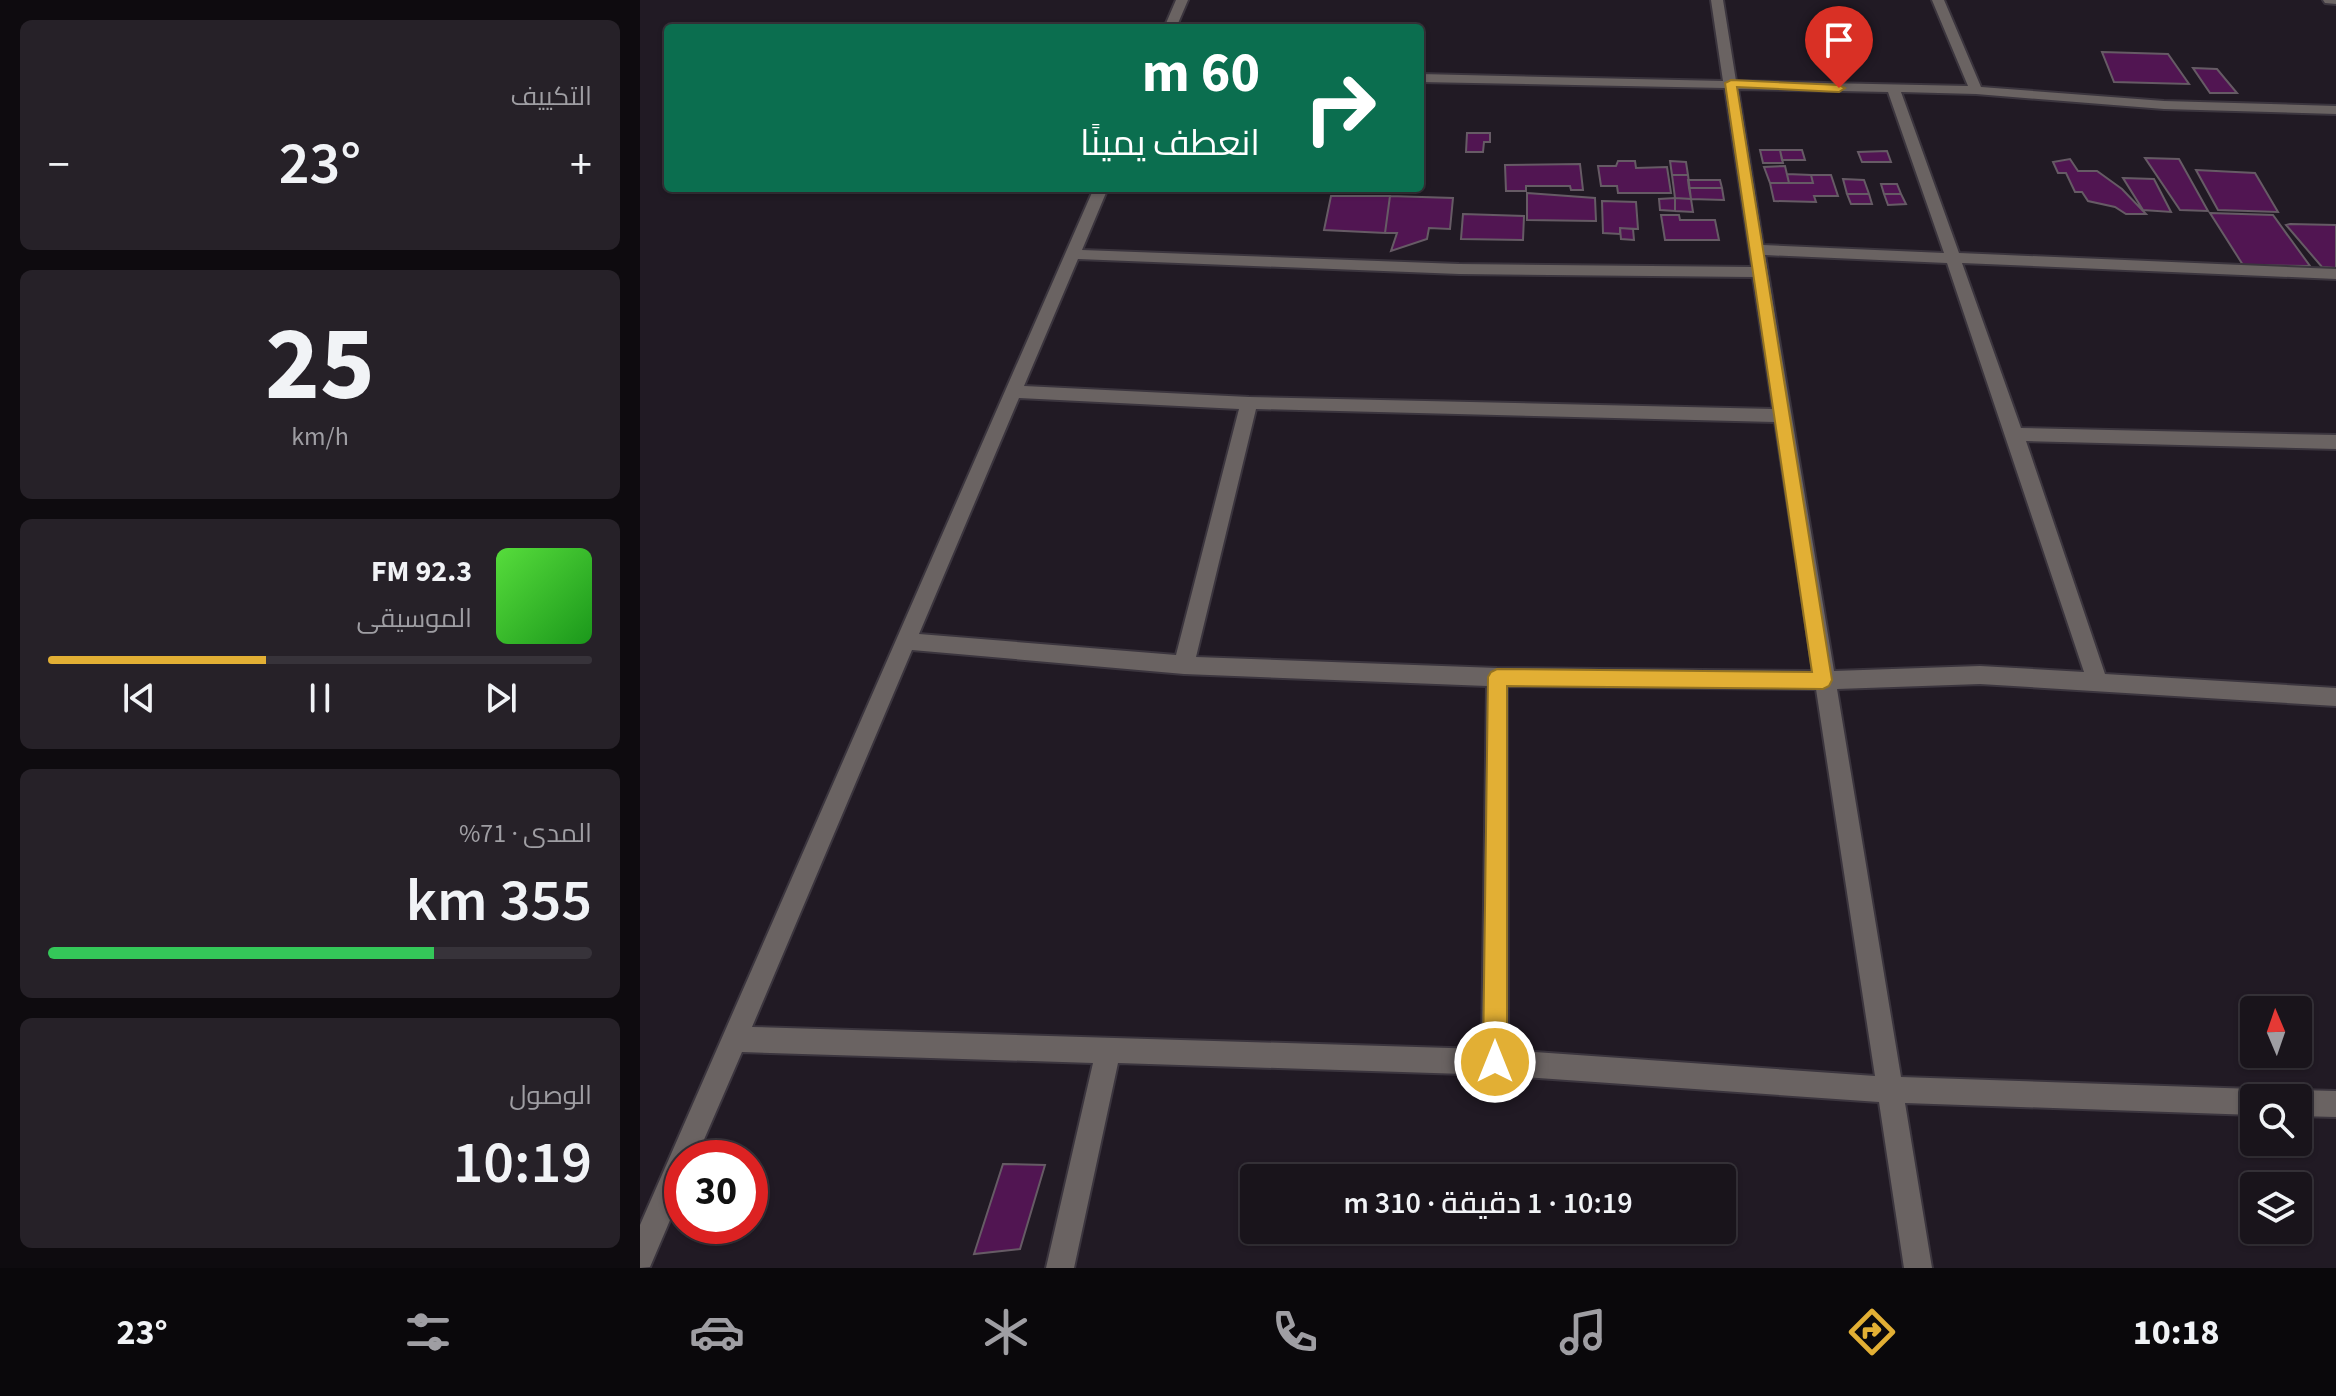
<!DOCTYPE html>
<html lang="ar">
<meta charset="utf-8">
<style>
:root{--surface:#19141b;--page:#262128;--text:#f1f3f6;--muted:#9f9ea3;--line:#37333a;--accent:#e2af34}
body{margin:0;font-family:"Source Sans 3",Cairo,sans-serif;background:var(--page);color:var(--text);direction:rtl;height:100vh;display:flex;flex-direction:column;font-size:30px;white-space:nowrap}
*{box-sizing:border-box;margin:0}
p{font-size:26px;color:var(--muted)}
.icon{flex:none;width:44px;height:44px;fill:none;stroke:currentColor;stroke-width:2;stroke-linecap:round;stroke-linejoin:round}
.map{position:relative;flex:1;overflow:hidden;direction:ltr}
.side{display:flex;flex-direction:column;gap:20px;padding:20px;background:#0e0b0f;width:640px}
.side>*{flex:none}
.banner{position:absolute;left:24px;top:24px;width:760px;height:168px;border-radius:8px;box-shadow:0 2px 6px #0004,0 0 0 2px var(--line);direction:rtl;background:#0b6e4f;color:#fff;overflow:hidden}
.needle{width:52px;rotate:358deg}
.controls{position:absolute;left:1600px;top:996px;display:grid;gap:16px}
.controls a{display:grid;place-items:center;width:72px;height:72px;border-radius:8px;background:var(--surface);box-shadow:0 2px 6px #0004,0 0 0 2px var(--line);font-size:40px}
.speed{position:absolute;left:24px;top:1140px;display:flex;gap:16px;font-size:40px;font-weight:700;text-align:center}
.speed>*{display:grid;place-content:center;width:104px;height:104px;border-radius:50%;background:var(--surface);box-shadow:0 2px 6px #0004,0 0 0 2px var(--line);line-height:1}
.speed .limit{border:12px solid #d22;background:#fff;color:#111}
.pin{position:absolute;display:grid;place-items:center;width:68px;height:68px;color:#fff;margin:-82px -34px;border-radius:50% 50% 50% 0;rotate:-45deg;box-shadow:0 0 8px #0007}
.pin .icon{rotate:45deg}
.me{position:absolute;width:88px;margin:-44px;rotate:0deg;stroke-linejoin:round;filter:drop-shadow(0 0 6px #0008)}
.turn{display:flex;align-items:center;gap:28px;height:168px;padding:0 32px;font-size:36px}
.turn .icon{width:104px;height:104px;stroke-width:2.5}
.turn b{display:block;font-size:56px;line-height:68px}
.big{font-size:60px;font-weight:600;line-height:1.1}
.side .widget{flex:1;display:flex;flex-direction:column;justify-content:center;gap:12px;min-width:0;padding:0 28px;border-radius:12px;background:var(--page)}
.side .dial{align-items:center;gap:0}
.dial b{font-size:104px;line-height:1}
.song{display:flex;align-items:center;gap:24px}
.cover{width:96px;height:96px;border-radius:12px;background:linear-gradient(135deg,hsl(110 70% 55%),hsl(120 70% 35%))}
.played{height:8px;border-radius:4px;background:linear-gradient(90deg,var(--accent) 40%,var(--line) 40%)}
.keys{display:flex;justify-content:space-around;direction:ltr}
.heat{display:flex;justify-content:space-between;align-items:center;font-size:44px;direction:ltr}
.charge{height:12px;border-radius:6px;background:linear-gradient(90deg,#34c759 71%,var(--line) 0)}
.trip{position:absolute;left:600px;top:1164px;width:496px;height:80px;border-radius:8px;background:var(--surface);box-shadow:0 2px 6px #0004,0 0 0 2px var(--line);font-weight:600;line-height:80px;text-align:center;direction:rtl}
.dock{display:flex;height:128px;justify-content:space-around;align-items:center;background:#0a080b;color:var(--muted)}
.dock .icon{width:56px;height:56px}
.dock .selected{color:var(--accent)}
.dock b{font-size:36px;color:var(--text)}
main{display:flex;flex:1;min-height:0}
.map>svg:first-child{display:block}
</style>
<main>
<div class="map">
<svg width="1696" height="1268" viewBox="0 0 1696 1268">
<rect width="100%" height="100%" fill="#211a24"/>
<path fill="#511552" stroke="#665b65" stroke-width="2" d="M1462,52l66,2 21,30 -75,-2z
M1553,68l24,1 20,24h-27z
M827,133h23v9h-6l-1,10h-17z
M1120,150h20l3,13h-20z
M1140,150h22l3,10h-23z
M1247,151l4,11h-29l-4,-10z
M1505,158l34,1 29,52 -28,-1z
M1430,159l8,12h19l25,18 24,25h-20l-11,-7 -27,-6 -6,-9h-7l-9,-19h-8l-5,-11z
M978,161h17l1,7 31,-1 4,26h-53l-1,-7h-16l-3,-20h18z
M1030,161l16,1 2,13h-16z
M940,164l3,26h-12l-1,-4h-44v5h-20l-1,-26z
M1145,166l4,17h-19l-6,-16z
M1556,170l59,3 23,39 -60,-2z
M1147,174l24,1 2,8h-24z
M1032,175h16l3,24 -16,-1z
M1171,175h20l7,21h-24l2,6 -42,-1 -4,-18h43z
M1483,178l31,1 17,33 -28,-2z
M1203,179l21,1 5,14h-22z
M1048,180h32l2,8h-33z
M1241,184h16l4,10h-17z
M1049,188h33l2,12 -33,-1z
M887,193l68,5 1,23 -69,-1z
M1207,194h22l3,10h-21z
M1244,194h17l5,10 -18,1z
M691,196h59l-5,37 -61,-3z
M750,196l63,2 -3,31 -21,-1 -2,11 -36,12 6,-18h-12z
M1035,198v13l-15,-1 -1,-11z
M1035,198l16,1 2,13 -18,-1z
M962,201l34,1 2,27 -18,-1v6l-17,-1z
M1570,213l63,2 37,51 -67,-1z
M823,214l61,2 -1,24 -62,-1z
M1021,215h18l1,5h35l4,20h-54z
M1650,224l46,1v43l-14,-1 -36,-42z
M980,228l13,1 1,11 -13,-1z
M363,1164l42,1 -25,84 -46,5z"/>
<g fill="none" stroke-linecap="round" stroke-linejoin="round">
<g stroke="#3b353e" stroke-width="4">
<path id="minor" d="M536,0h12l-12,28h-12z
M1071,0h12l13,81 232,5 -36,-86h12l37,87 183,14 172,5v8l-172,-5 -188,-15 -75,-2 58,161 377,16v10l-374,-16 59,165 315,7v14l-310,-8 79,233 231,14v18l-356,-22 -143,5 64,388 353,12 9,4 2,5h-11v17l-349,-12 27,165h-28l-25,-166 -384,-27 -377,-12 -44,205h-28l47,-205 -351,-11 -46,106h-14v34l-32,75 -10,1v-43l454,-1037h14l-26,62 377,14 293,3 -27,-179 -305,-6v-8l303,7zM1098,89l150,3 56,161 -181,-8zM1125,255l182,8 137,409 -104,-6 -146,5zM438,259l381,15 294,3 20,132 -524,-12 -225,-11zM379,398l220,11 -63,246 -257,-21zM616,409l519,13 38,249 -316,-3 -301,-11zM272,650l272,24 303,12 -5,363 -730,-22zM867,686l309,3 59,387 -367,-26z
M1683,0h13v4l-11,-1z
M1658,1090l38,1v26l-38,-1v-18h-11z"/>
</g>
<use href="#minor" fill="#6a6362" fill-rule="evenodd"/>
</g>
<path fill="#e2af34" stroke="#937222" stroke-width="2" d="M1091,80l108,5 6,3 -6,4 -102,-5 95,593 -3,6 -6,3 -316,-3v376l-4,8 -8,4 -8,-4 -4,-8 5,-385 3,-5 6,-3 315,3 -87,-589z"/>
</svg>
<div class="controls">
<a><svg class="needle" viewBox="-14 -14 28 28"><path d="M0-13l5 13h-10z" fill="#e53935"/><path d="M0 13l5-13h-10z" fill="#9f9ea3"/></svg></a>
<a><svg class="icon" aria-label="search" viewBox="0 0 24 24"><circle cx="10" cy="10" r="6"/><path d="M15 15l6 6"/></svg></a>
<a><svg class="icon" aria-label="layers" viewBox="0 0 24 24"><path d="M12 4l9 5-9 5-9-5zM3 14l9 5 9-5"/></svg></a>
</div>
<div class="speed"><div class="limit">30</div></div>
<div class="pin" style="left:1199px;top:88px;background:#d93025"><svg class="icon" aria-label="arrive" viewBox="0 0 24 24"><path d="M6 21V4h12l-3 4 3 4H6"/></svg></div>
<svg class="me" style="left:855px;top:1062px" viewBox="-20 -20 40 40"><circle r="17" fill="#e2af34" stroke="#fff" stroke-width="3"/><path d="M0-11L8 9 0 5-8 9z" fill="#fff"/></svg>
<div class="trip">10:19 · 1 دقيقة · 310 m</div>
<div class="banner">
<div class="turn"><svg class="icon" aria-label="right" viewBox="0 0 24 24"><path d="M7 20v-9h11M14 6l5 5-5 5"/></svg><div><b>60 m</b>انعطف يمينًا</div></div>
</div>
</div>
<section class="side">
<div class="widget"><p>التكييف</p>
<div class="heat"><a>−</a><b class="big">23°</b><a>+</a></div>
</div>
<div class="widget dial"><b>25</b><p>km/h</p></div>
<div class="widget">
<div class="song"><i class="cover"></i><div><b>92.3 FM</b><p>الموسيقى</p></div></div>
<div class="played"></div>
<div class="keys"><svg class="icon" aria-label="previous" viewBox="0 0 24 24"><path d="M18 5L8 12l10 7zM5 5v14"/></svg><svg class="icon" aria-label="pause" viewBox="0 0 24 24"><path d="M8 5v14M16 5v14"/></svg><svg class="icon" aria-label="next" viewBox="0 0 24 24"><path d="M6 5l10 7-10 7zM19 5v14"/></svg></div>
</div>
<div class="widget"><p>المدى · 71%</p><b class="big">355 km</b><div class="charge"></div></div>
<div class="widget"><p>الوصول</p><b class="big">10:19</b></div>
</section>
</main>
<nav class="dock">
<b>10:18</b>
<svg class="icon selected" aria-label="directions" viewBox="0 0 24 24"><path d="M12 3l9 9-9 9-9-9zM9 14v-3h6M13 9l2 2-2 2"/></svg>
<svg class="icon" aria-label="music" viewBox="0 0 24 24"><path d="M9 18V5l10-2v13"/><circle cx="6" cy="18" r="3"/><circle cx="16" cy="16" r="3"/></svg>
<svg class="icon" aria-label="phone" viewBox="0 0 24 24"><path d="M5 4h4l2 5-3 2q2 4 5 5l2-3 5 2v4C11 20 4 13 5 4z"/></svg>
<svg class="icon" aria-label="climate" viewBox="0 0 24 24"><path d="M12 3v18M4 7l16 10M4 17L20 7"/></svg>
<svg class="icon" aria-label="car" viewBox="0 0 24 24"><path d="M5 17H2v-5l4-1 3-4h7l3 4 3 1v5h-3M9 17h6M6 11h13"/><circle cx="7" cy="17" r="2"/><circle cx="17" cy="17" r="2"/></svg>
<svg class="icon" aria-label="filters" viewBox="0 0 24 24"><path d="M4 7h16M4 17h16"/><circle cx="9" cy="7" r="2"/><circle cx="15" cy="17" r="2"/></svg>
<b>23°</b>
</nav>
